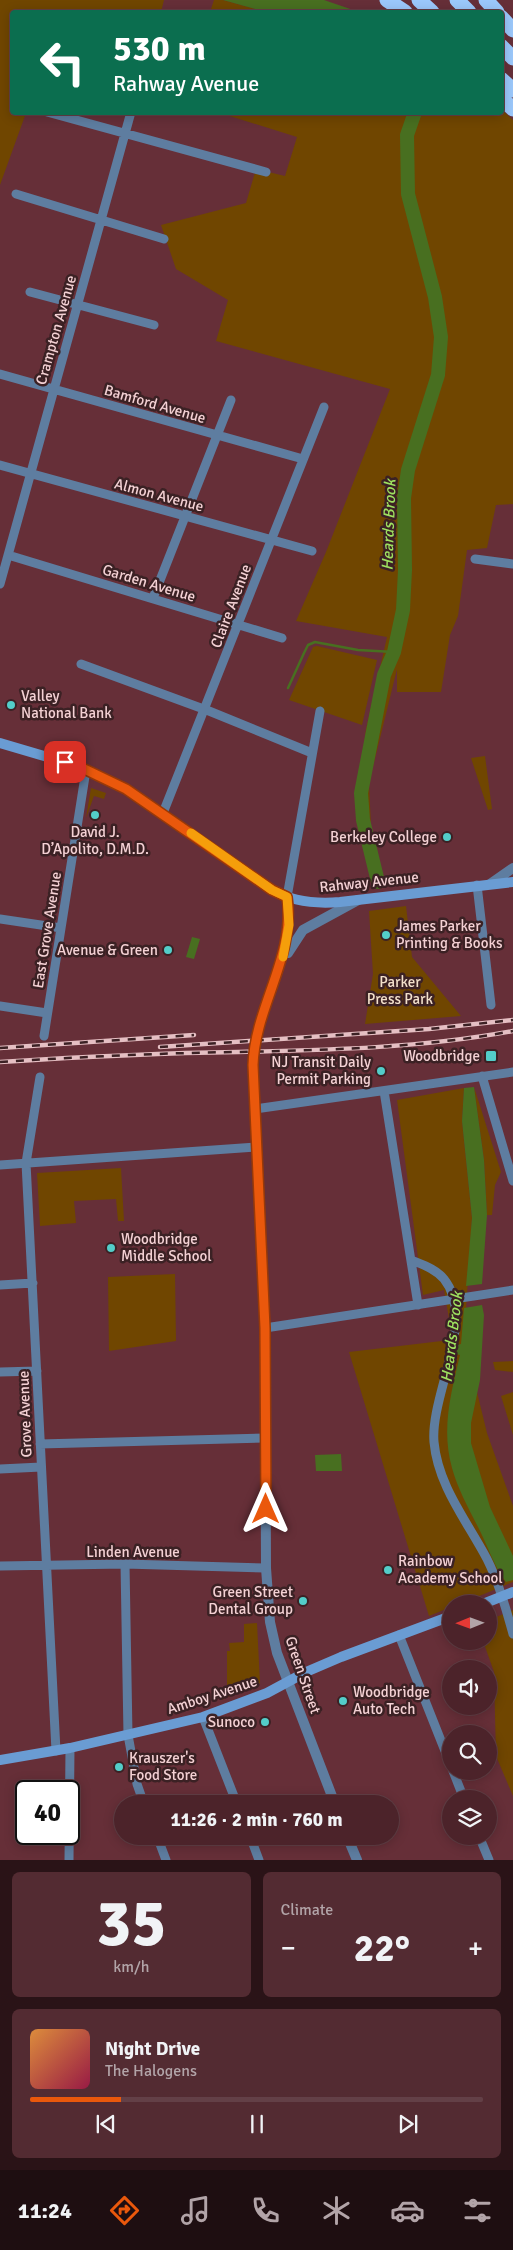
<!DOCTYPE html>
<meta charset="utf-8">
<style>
:root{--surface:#4c232a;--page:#532b32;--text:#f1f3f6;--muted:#b2a4a8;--line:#634047;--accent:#ea580c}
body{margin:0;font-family:Signika,sans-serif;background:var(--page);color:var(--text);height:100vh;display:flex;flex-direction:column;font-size:19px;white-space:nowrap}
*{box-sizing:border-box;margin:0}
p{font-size:16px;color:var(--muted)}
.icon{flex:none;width:28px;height:28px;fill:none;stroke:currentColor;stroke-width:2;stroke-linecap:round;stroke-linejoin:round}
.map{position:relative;height:1860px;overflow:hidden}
.panel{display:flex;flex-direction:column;gap:12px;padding:12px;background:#2a1317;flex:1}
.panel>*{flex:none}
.top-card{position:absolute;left:10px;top:10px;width:494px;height:105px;border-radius:5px;box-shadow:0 2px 12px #0003,0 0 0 1px var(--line);background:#0b6e4f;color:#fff;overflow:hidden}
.needle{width:32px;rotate:269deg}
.controls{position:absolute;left:442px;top:1595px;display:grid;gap:10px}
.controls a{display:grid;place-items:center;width:55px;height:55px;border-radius:50%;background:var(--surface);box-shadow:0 2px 12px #0003,0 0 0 1px var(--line);font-size:25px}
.speed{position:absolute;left:15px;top:1780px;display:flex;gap:10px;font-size:25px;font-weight:700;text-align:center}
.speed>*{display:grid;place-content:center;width:65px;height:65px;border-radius:50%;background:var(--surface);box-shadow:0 2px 12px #0003,0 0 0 1px var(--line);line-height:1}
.speed .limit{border:2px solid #111;border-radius:8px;background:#fff;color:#111}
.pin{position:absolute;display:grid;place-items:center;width:42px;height:42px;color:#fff;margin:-21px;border-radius:10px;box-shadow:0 2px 8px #0006}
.me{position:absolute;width:55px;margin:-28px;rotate:0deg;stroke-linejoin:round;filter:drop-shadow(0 0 4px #0008)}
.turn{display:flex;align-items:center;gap:18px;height:105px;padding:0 20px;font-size:22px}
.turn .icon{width:65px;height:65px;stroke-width:2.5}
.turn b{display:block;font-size:35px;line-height:42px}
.big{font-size:38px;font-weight:800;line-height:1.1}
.panel .card{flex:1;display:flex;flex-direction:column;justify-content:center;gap:8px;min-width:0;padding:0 18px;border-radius:8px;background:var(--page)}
.panel .dial{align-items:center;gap:0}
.dial b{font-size:65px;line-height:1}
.song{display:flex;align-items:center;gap:15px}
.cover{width:60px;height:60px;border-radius:8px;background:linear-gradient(135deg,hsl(30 70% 55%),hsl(340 70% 35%))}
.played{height:5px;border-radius:2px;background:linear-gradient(90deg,var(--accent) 20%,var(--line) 20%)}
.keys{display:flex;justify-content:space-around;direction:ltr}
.heat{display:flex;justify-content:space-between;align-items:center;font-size:28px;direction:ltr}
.panel .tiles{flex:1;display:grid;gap:12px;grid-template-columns:1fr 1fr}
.card:last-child{grid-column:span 2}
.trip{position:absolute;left:114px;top:1795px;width:285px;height:50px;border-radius:25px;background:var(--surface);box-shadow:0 2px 12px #0003,0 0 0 1px var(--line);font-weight:800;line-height:50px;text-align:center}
.tab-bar{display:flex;height:80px;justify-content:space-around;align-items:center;background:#1e0e11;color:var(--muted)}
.tab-bar .icon{width:35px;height:35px}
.tab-bar .active{color:var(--accent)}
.tab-bar b{font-size:22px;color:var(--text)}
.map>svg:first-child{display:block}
</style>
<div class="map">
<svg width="513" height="1860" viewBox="0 0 513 1860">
<rect width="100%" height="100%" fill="#662f38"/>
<path fill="#704600" d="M0,0h164l-3,12h-149v100l14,1 -26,72z
M214,0h9l43,12h-56z
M501,109l12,11v384l-17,1 -9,43 -20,2 -9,66 -8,19 -9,57h-44v-23l-28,114 2,44 13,54 -12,1 -16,-74 10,-79 21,-92 -91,-16 30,-69 64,-163 -174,-48 12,-41 -52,-31 -15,-44 85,-22 10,-34 29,7 12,-39 -77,-24 281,-1z
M317,646l60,14 -15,65 -73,-25 24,-53z
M485,756l7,53 -4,1 -17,-52z
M91,788l15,5 -2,6 -10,-3 -8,22z
M406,906l6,51 49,59 -96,8 8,-50 -4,-63z
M474,1087l27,85 -6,13 -3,30h-5l-3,-55z
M464,1088l-2,33 10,97 -8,121 23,94 26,73v76l-53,22h-9v3l-22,9 -80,-264 101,-12v-16l-6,-34 -21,5 -26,-195z
M121,1168l3,53h-6l-2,-22 -42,2 2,22 -36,3 -3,-53z
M175,1274l1,67 -67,10 -1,-74z
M513,1361v11l-18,-2 -2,-8z
M513,1392v43l-12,-39z
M513,1610v186l-17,-40 -2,-84 -11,-31h6v-21z
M257,1623l3,60 -39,17 -1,-10h7v-39h3l-1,-8 15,-1v-18z"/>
<path fill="#486f20" d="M223,0h101l35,12h-93z
M192,937l8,2 -6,20 -8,-2z
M474,1087l10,73 3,55 -5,69 -16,2 6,-68 -10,-97 2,-33z
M482,1305l2,10 -4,65 -9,43v20l19,64 23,49v24l-7,2c-11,-14 -18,-35 -26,-51 -10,-20 -22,-41 -28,-63 -11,-39 -1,-75 8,-113l-4,-1 1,-9 4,-1 3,-36z
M341,1454l1,17h-26l-1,-16z"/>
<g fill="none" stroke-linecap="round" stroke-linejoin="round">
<path stroke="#486f20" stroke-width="2.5" d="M288,688l16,-35 4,-8 7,-3 43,8 36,2"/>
<path stroke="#486f20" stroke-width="14" d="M378,882l-15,-62 -2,-27 23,-118 10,-23 9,-42 2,-40 -1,-72 4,-28 30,-95 3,-38 -6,-40 -27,-103 -1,-59 8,-23"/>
<path stroke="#5e7da0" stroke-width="9" d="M47,112l219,60
M16,194l148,45
M30,292l124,33
M0,374l303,85
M0,465l312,86
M8,555l274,83
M475,559l38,5
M0,584l131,-472
M153,598l78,-198
M81,664l128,47 103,42
M163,813l161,-406
M477,885l14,120
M287,897l33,-186
M0,919l61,9
M0,1006l47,7
M44,1036l42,-266
M482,1076l31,105
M40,1077l-14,86 30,588
M384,1091l34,214
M255,1109l258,-37
M0,1165l257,-18
M411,1260c12,5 25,9 33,19 33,41 -14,116 -10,163 4,44 33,79 53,117 12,24 19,50 26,75
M0,1285l33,-2
M265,1328l248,-38
M0,1372l37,-1
M40,1444l225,-6
M0,1469l41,-2
M125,1564l3,171 9,49 7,20
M0,1566l125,-2 141,4
M399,1635l52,131
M203,1717l34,87
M453,1771l11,28
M157,1836l9,24
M250,1836l9,24
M479,1836l10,24
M69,1860l1,-112"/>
<path stroke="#5e7da0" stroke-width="10" d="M490,884l23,-16
M287,897c10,59 -32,109 -34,168l12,263 1,240 4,54 7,31 58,151
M288,953l15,-23 55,-30
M347,1836l10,24"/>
<path stroke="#6a9cd3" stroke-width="10" d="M0,743l78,23 48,23 146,101c21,12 45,14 68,12l173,-20
M483,1604l30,-12
M0,1760l70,-12 133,-31 64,-24 39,-21 35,-15 110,-41"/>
<path stroke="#9bc8fb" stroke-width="15" d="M387,0l18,12
M419,0l13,12
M457,0l12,12
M486,0l11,12
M501,17l12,13
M501,46l12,12
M501,79l12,11
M501,98l12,11"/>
<g stroke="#e5bfc3" stroke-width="4.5">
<path id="rail" d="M160,1047l269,-18 84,-9
M0,1048l194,-13
M0,1062c79,-5 159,-9 238,-10 92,-2 184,-4 275,-21"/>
</g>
<use href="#rail" stroke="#3b2124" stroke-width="2.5" stroke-dasharray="8" stroke-linecap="butt"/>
</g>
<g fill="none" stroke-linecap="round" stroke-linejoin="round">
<g stroke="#983908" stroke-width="12">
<path id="route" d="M65,762l13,4 48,23 146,101 15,7c9,59 -32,109 -34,168l12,263 1,181"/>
</g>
<use href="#route" stroke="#ea580c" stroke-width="9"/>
<path stroke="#f59e0b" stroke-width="9" d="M191,833l81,57 15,7 2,28 -6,32"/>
</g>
<g fill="#53cdc9" stroke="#3b2124" stroke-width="2">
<circle cx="11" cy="705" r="5"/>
<circle cx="95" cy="815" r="5"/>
<circle cx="447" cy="837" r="5"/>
<circle cx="386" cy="935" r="5"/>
<circle cx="168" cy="950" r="5"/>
<rect x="485" y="1050" width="12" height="12" rx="2.5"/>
<circle cx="381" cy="1071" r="5"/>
<circle cx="111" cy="1248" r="5"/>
<circle cx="388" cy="1570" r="5"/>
<circle cx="303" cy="1601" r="5"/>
<circle cx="343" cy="1701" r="5"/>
<circle cx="265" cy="1722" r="5"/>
<circle cx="119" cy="1767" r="5"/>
</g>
<g text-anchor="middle" stroke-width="5" stroke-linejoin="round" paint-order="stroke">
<g font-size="15" fill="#f4d1d4" stroke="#3b2124">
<text transform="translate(56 330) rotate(-74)" y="5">Crampton Avenue</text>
<text transform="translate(155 404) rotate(16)" y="5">Bamford Avenue</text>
<text transform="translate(159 495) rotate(15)" y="5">Almon Avenue</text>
<text transform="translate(149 583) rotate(17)" y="5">Garden Avenue</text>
<text transform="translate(231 606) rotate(-69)" y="5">Claire Avenue</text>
<text transform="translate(369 882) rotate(-6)" y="5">Rahway Avenue</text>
<text transform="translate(47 930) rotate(-81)" y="5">East Grove Avenue</text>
<text transform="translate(25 1414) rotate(-92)" y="5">Grove Avenue</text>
<text x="133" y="1557">Linden Avenue</text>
<text transform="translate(303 1675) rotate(71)" y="5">Green Street</text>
<text transform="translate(212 1695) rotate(-18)" y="5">Amboy Avenue</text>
</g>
<g font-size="15" fill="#f4d1d4" stroke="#3b2124" text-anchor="start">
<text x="21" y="701">Valley<tspan x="21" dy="17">National Bank</tspan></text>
<text x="95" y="837" text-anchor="middle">David J.<tspan x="95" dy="17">D’Apolito, D.M.D.</tspan></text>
<text x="437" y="842" text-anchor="end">Berkeley College</text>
<text x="396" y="931">James Parker<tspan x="396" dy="17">Printing &amp; Books</tspan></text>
<text x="158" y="955" text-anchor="end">Avenue &amp; Green</text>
<text x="480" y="1061" text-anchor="end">Woodbridge</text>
<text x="371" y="1067" text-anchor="end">NJ Transit Daily<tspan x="371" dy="17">Permit Parking</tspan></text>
<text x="121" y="1244">Woodbridge<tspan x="121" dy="17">Middle School</tspan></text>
<text x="398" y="1566">Rainbow<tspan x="398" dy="17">Academy School</tspan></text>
<text x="293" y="1597" text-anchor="end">Green Street<tspan x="293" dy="17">Dental Group</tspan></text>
<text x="353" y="1697">Woodbridge<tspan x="353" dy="17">Auto Tech</tspan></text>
<text x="255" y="1727" text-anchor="end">Sunoco</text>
<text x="129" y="1763">Krauszer's<tspan x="129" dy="17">Food Store</tspan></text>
</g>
<g font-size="15" fill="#f3e0cb" stroke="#3b2124">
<text x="400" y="987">Parker<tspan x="400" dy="17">Press Park</tspan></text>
</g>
<g font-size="16" font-style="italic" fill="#9ee160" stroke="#3b2124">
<text transform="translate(388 525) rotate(-88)" y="6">Heards Brook</text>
<text transform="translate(451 1337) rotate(-83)" y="6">Heards Brook</text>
</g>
</g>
</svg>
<div class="controls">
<a><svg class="needle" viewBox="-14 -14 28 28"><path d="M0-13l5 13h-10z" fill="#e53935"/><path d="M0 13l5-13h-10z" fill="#b2a4a8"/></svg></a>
<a><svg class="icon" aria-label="sound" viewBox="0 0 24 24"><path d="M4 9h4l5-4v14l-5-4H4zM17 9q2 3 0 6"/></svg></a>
<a><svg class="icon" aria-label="search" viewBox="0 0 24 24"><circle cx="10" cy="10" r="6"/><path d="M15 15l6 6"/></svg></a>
<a><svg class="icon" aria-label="layers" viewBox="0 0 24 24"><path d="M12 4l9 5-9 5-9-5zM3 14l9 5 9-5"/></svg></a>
</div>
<div class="speed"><div class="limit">40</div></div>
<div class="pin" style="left:65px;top:762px;background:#d93025"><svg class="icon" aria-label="arrive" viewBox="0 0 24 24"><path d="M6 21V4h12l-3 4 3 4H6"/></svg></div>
<svg class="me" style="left:266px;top:1509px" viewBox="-20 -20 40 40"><path d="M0-17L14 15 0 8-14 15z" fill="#ea580c" stroke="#fff" stroke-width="4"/></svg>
<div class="trip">11:26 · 2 min · 760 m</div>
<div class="top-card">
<div class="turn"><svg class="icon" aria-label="left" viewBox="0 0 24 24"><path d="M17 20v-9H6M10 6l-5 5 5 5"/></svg><div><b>530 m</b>Rahway Avenue</div></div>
</div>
</div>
<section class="panel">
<div class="tiles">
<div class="card dial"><b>35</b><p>km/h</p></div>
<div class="card"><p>Climate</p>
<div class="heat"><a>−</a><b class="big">22°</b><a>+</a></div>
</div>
<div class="card">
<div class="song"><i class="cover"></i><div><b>Night Drive</b><p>The Halogens</p></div></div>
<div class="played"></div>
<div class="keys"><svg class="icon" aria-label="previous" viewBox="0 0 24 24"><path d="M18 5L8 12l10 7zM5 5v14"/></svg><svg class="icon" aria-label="pause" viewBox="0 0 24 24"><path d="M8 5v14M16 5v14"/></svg><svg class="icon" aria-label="next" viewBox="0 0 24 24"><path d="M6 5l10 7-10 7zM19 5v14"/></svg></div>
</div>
</div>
</section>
<nav class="tab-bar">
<b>11:24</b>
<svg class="icon active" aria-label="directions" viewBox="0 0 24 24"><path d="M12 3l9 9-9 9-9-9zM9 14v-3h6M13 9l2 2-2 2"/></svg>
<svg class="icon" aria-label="music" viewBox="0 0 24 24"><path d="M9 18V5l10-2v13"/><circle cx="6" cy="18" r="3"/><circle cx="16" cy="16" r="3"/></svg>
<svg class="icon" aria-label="phone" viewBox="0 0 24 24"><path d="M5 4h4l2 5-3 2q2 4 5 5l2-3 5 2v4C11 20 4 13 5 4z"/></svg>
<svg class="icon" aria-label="climate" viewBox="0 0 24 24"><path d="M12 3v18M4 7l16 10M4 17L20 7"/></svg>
<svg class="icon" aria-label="car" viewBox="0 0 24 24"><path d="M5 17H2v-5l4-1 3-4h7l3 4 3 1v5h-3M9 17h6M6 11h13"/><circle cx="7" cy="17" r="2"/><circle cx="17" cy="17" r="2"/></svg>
<svg class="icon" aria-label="filters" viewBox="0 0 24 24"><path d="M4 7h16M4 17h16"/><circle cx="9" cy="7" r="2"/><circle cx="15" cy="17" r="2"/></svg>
</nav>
